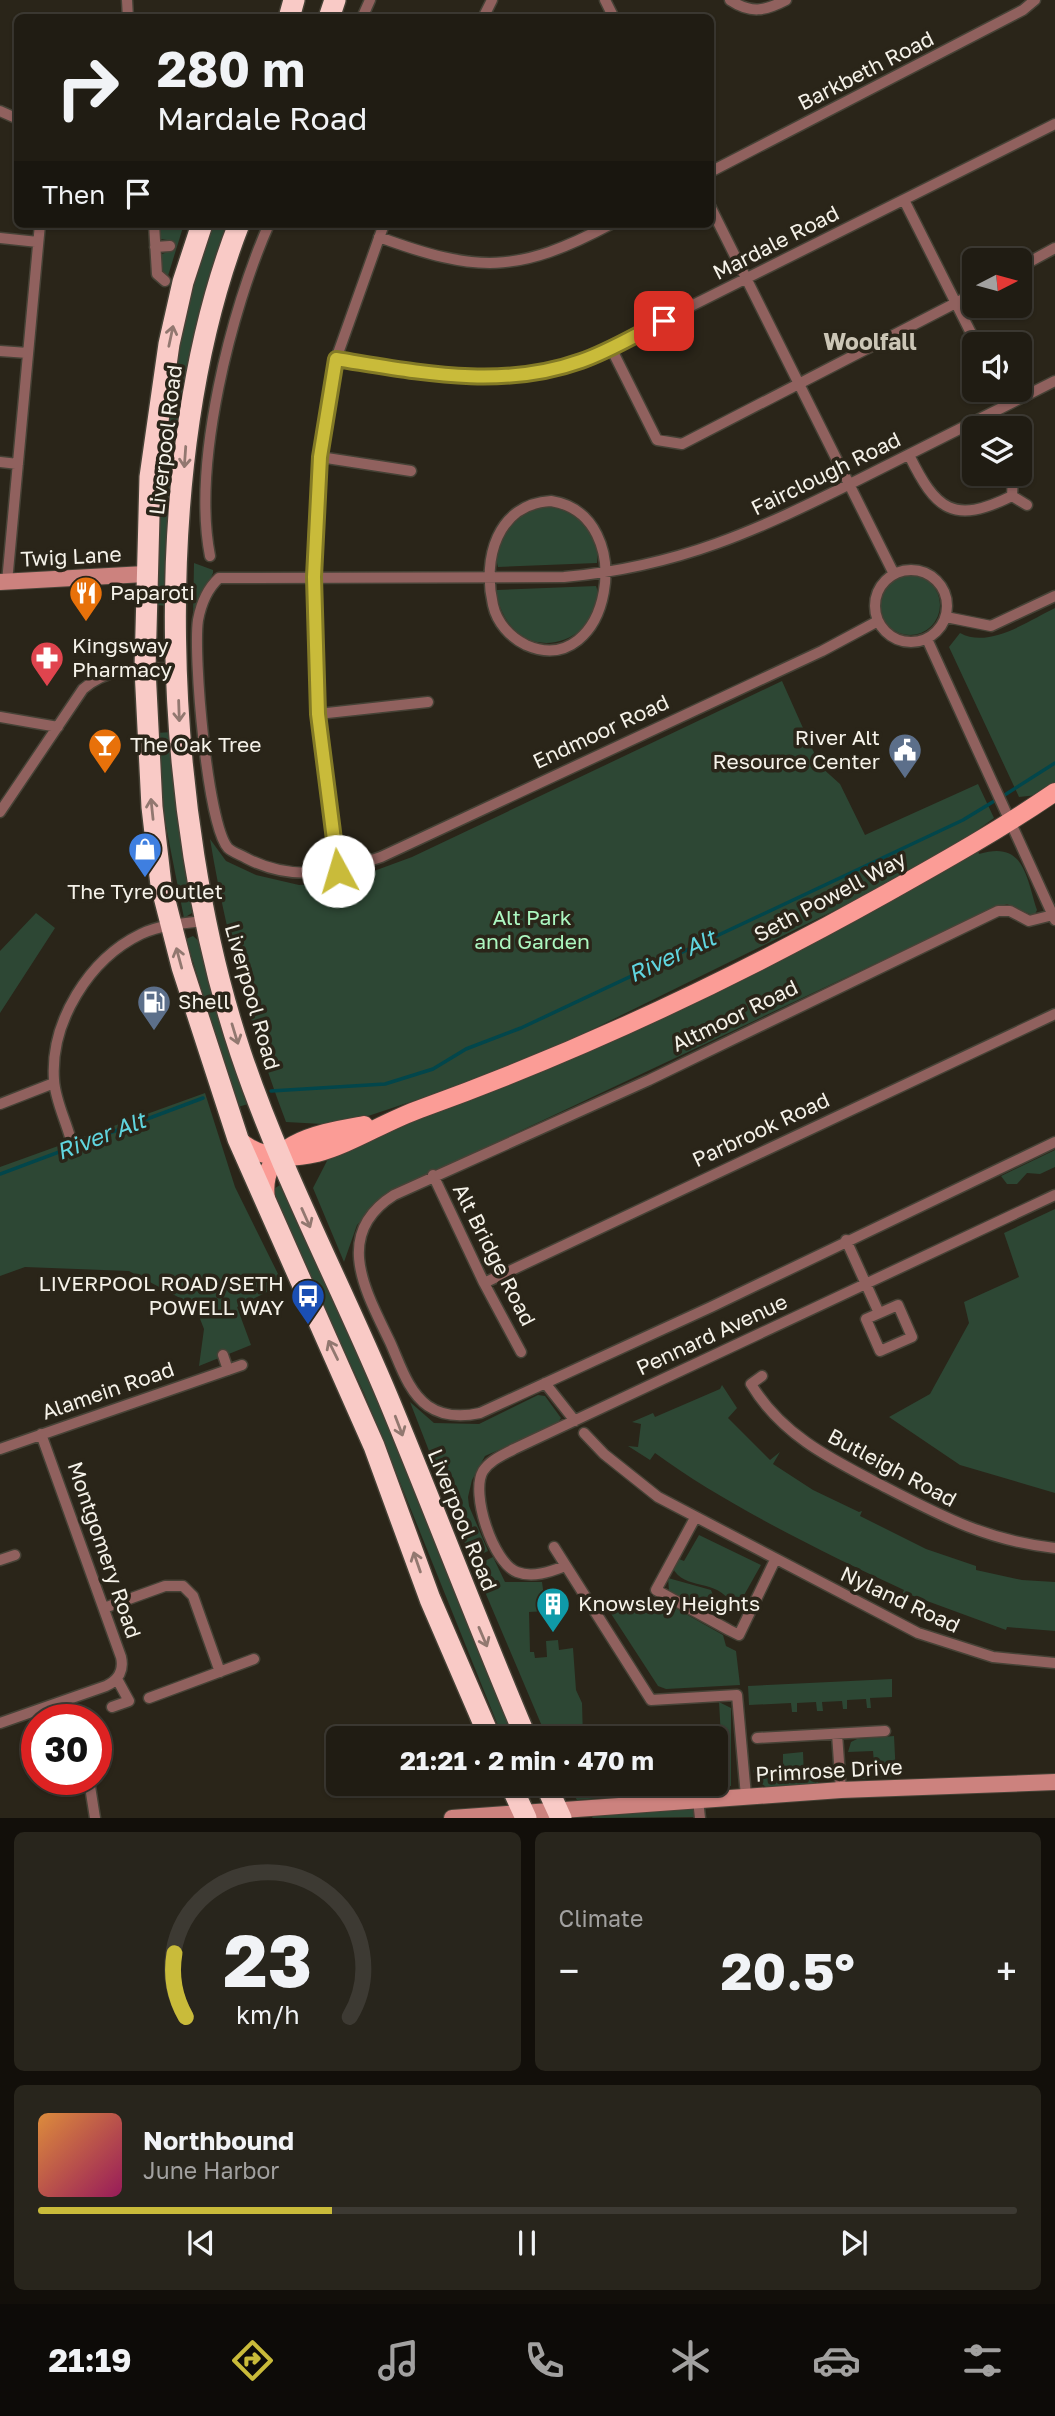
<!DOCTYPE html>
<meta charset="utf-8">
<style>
:root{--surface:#201c13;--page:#28251c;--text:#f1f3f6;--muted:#a2a1a0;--line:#3d3a33;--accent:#c9bb3a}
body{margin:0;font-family:"Golos Text",sans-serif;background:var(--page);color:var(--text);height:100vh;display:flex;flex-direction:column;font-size:26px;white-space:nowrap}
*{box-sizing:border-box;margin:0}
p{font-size:23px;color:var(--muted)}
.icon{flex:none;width:38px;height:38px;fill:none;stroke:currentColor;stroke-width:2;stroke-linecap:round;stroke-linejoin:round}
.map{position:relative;height:1818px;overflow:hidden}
.drawer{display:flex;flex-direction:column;gap:14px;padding:14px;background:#120f0a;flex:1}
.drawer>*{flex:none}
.hud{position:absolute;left:14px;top:14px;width:700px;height:214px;border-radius:10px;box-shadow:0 2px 5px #0004,0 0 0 2px var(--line);background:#201c13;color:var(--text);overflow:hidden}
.needle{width:46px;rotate:84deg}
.controls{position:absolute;left:962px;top:248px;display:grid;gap:14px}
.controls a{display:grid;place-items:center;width:70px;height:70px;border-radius:10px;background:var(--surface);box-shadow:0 2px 5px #0004,0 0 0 2px var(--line);font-size:35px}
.speed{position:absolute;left:21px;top:1704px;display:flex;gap:14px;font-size:35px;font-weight:700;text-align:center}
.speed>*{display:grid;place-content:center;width:91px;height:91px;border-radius:50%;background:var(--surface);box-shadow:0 2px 5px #0004,0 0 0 2px var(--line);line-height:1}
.speed .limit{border:10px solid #d22;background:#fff;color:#111}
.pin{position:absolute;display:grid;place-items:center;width:60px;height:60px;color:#fff;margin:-30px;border-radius:14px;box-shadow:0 4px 10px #0006}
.me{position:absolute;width:77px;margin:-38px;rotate:354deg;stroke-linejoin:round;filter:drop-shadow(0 0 5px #0008)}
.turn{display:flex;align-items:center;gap:24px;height:147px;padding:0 28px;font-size:32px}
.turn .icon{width:91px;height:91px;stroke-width:2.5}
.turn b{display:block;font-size:49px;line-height:60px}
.then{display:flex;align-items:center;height:66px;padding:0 28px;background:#0003;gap:14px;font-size:26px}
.big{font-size:52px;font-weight:700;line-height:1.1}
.drawer .tile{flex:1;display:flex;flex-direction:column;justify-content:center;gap:10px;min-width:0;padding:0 24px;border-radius:10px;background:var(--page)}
.drawer .dial{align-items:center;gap:0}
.dial svg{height:182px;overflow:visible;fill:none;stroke:var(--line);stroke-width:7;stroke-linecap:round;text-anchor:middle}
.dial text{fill:var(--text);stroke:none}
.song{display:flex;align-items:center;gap:21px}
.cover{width:84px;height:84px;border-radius:10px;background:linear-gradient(135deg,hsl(30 70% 55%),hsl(330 70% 35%))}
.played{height:7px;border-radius:4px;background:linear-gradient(90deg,var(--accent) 30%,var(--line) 30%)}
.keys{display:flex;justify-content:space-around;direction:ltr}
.heat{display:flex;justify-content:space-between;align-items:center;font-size:38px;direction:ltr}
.drawer .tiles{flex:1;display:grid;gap:14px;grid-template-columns:1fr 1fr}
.tile:last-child{grid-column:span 2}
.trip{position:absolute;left:326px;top:1726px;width:402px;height:70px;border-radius:10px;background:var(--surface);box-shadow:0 2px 5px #0004,0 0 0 2px var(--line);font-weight:700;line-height:70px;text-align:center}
.tabs{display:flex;height:112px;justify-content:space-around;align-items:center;background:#0d0b08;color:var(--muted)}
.tabs .icon{width:49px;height:49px}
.tabs .active{color:var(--accent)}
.tabs b{font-size:32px;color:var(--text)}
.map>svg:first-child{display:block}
</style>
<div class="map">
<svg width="1055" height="1818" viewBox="0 0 1055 1818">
<rect width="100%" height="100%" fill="#2a2519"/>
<path fill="#2d4734" d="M157,224h27l-17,55 -6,-5 -1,-19 14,-6 -1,-8 -12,-2z
M211,224h18l-25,80 -33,302 -18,-1c2,-72 6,-143 16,-214 8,-57 25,-112 42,-167z
M549,505c28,9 51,24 48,58l-99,4c-9,-32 24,-57 51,-62z
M194,563l19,7v3l-20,45z
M880 605a30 30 0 1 1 60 0a30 30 0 1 1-60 0Z
M596,586c18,46 -78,97 -100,8l1,-4z
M1055,608v176l-17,11 -19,2 -70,-150 11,-14c29,16 68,-12 95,-25z
M782,681l38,85 20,18 25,51 113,-51 16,34 -59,43 -417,205 -177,59 -55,-3c-35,-92 -60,-186 -76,-283l16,22 30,14 43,10 45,-3 68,-25z
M173,732l19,181 -8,5 -21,-107 -8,-78z
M976,842l3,12c45,-14 47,22 58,56l-3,6 -27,-12 -24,9 -567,267 -33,18 -26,27 -13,37 -31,-74 16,-31 219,-98z
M36,913l19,15 -55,85v-62z
M193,936l7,6 18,71 36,100 -6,-9 -10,3 -52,-168z
M205,1093l30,94 48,97 -46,23 14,38 -52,21 5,-37 -9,-23 -66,-35 -104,-4 -25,9v-109z
M1055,1150v17l-15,7 -13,-1 -10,11h-10l-6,-8z
M280,1185l93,200 144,353h-14l-139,-345 -88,-187 -4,-16z
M1055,1209v284l-95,-28 -71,-48 41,-23 39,-71 -5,-21 55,-25 -15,-44z
M722,1385l15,23 -9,10 42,42 10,-8 -7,12 40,26 46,22 3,-1 -2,5 66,33 50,17v4l46,10 33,2v49l-48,-4 -1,3 -98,-36 -2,5 -5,-2 3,-7c-80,-37 -178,-85 -249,-137l-5,7 -22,-14 10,1 3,-23 -9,-2 21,-9 2,4 65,-28z
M538,1395l7,1 16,22 -4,6 -72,32 -13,24 -4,17 1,9 19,45 -17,8 -61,-157 24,21 45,1z
M699,1535l62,30 -18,32 -11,7c-16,-27 -47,-12 -60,-37l7,-8 5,2z
M493,1557l12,25h37l4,29 -17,1 1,40h4l1,6 12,-1 -1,-16 12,-1 1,10 14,-2 3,42 6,13 1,35h-36l-73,-172z
M668,1578l43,12 2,5 -5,4v7l-7,3 -32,-18z
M637,1601l13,9 13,-9 60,34 3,11 10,5 4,34 -74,4 -8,-3 -52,-80z
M892,1679v18l-22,1 1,10h-4l-1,-9 -19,1v9h-4l-1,-8 -20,1 1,9h-6l-1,-9 -19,1v9h-5l-1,-9 -42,2 -1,-19z
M719,1702l12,6v78l-154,14 -11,-17h150v-28l6,-1z
M894,1736l2,40 -36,3v-3l15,-2 -2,-23 -25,1 3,-10 6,-3z
M803,1752l1,26h15l-1,6 -52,3 -11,-8 -2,-10 2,3 28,-2v-16z
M692,1800l2,17 -102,1 5,-10z"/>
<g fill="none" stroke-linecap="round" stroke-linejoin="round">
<path stroke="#02464b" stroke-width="3.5" d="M1003,796l52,-33
M271,1091l114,-7 48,-15 33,-20 55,-21 442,-208 33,-20
M0,1174l203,-76"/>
<g stroke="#464236" stroke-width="13">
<path id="street" d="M127,0l1,18
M605,0l9,18
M730,0c21,14 35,11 56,0
M362,18l8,-18
M483,18l9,-18
M0,111l18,8
M710,172l313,-162 12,-10
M904,200l73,145
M710,206l184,368
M154,224l3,50 8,7
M379,237c98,36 138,37 232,-13
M0,238l38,4
M155,247l15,-1
M1020,267l35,-19
M611,348l46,92 25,4 293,-151
M0,351l28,2
M336,359l136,19 48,-2 61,-15 474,-237
M1000,390l7,14
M909,455c27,55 44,70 103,41
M320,457l91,14
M0,462l18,2
M1013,476l-1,20 15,9
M551,501c90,14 59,181 -25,144 -16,-8 -29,-22 -33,-40 -11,-46 4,-101 58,-104z
M210,556c-18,-93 21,-246 59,-332
M875 606a36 36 0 1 1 72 0a36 36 0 1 1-72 0Z
M7,582l33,-358
M946,617l45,9 64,-30
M878,621l-56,30 -441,206c-47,16 -89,25 -135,1 -5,-3 -14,-6 -18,-10 -21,-24 -35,-194 -30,-228 3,-16 9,-31 21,-42l345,-1c115,-10 194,-47 296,-98 65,-32 130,-66 195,-98
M927,639l128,281
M318,714l110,-12
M0,717l58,10
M0,812l83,-123c27,-24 60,-20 95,-21
M338,871l-20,-157 -4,-180 6,-77 16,-98 48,-135
M1053,915l-24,6 -19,-10h-12l-349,169 -255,115c-62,39 -28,97 -4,147 10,22 18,50 38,64 16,11 34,11 52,7l231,-106 344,-165
M0,1104l54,-21
M70,1137c-5,-18 -15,-38 -16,-57 -4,-58 35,-121 87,-146 19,-9 42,-11 63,-13
M433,1175l51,108 37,69
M846,1240l33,73
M484,1283l571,-269
M898,1305l14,32 -32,14 -14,-32z
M223,1355l5,15
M762,1376l-11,8c31,52 82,76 134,103 58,30 104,54 170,61
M545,1383l30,38
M584,1433l20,21 54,43 260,136 75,24 62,6
M0,1449l242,-84
M695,1518l-39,72 73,40 10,5 36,-75
M554,1547l97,153 86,-5 9,101
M0,1560l15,-5
M565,1566c-15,6 -33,12 -48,6 -24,-9 -47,-79 -34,-101 7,-11 20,-16 31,-22l541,-254
M104,1608l61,-22h18l10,10 27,76
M149,1698l105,-39
M66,1700l7,20
M112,1707l17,-6 -12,-22
M0,1723l106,-37c13,-6 18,-16 15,-29l-80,-223
M837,1734l4,56
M757,1738l128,-7
M89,1780l6,38
M698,1800l2,18"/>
</g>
<g stroke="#464236" stroke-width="18">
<path id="secondary" d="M0,582l145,-8
M452,1818l389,-28 214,-8"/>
</g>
<g stroke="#464236" stroke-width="20">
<path id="primary" d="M238,1139c21,21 52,20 79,14 32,-8 69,-32 103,-44 161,-58 317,-132 467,-216 57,-32 114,-64 168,-101
M266,1199c-8,-57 55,-66 98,-74"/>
</g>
<g stroke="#464236" stroke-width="24">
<path id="highway" d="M289,18l5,-18
M329,18l6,-18
M202,224l-19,58 -14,62 -19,133 -5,192 7,138 9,78 21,82 56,172 136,307 56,153 60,139
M239,224c-92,236 -78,591 2,830 40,119 99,229 147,344 47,113 90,227 138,340
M510,1783l16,35
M545,1783l16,35"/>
</g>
<use href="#street" stroke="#90615e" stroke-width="10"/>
<use href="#secondary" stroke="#cc827e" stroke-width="16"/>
<use href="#primary" stroke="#fb9c96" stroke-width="18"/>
<use href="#highway" stroke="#f9cac6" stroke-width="21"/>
</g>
<defs><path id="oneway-shaft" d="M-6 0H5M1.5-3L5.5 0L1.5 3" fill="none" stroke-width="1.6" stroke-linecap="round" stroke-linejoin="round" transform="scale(1.75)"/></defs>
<g stroke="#927870">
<use href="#oneway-shaft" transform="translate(171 336) rotate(-78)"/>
<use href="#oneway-shaft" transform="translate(185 457) rotate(94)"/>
<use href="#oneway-shaft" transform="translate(179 711) rotate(88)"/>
<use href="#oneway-shaft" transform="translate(152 809) rotate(-96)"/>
<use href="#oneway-shaft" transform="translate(179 958) rotate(-105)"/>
<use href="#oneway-shaft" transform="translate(235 1034) rotate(73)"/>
<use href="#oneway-shaft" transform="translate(306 1218) rotate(66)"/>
<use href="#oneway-shaft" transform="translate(333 1350) rotate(-116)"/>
<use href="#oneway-shaft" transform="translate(399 1426) rotate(69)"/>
<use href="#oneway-shaft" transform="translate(417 1562) rotate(-109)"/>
<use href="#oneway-shaft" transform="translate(483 1637) rotate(67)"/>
</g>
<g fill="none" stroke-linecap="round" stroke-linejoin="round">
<g stroke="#837a26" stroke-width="18">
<path id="route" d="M338,871l-20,-157 -4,-137 6,-120 16,-98c82,13 164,31 245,2 29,-10 56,-27 83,-40"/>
</g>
<use href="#route" stroke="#c9bb3a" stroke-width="12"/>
</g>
<defs>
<g id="restaurant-pin" transform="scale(1.75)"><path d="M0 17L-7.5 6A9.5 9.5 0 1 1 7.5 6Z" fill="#e8710a" stroke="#2a2519"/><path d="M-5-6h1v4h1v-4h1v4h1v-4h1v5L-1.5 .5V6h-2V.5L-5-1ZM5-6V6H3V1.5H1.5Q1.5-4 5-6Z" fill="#fff"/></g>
<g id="pharmacy-pin" transform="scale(1.75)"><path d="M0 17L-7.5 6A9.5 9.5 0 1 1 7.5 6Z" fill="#e0444e" stroke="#2a2519"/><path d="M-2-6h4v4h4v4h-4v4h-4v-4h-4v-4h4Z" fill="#fff"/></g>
<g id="bar-pin" transform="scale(1.75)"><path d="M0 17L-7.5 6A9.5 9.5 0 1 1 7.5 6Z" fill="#e8710a" stroke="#2a2519"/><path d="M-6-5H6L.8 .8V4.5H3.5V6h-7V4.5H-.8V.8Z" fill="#fff"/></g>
<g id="civic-pin" transform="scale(1.75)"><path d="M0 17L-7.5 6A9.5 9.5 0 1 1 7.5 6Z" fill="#5c6f8a" stroke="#2a2519"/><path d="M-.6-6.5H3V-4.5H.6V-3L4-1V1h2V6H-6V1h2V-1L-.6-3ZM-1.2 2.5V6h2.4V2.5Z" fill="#fff"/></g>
<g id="shop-pin" transform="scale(1.75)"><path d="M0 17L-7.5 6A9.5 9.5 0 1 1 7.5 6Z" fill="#3f7fe0" stroke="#2a2519"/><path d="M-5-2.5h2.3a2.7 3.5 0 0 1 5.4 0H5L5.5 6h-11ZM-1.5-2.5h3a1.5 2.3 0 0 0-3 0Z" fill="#fff"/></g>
<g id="fuel-pin" transform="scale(1.75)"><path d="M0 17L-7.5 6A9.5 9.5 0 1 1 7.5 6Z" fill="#5c6f8a" stroke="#2a2519"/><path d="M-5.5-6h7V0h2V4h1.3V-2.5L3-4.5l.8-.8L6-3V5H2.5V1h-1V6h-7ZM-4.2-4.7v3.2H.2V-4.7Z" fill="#fff"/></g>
<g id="bus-pin" transform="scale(1.75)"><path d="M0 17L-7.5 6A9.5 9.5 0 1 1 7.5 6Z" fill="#1a4fb4" stroke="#2a2519"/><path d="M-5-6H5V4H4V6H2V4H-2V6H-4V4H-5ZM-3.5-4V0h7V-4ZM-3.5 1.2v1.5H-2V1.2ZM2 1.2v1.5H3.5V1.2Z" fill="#fff"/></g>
<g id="building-pin" transform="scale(1.75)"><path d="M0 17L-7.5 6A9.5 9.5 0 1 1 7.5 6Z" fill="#0f9aa8" stroke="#2a2519"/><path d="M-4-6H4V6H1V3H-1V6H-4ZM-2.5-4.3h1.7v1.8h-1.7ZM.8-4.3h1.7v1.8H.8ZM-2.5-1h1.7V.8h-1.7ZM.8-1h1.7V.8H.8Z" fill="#fff"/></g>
</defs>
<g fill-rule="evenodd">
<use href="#restaurant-pin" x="86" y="593"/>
<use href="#pharmacy-pin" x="47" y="658"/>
<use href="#bar-pin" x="105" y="745"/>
<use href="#civic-pin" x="905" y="750"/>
<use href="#shop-pin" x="145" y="849"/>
<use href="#fuel-pin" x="154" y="1002"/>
<use href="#bus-pin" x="308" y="1296"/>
<use href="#building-pin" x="553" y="1604"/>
</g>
<g text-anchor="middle" stroke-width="7" stroke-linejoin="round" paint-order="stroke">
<g font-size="21" fill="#f5f2e9" stroke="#2a2519">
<text transform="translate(866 71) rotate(-27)" y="7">Barkbeth Road</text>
<text transform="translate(776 243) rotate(-27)" y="7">Mardale Road</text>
<text transform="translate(166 440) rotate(-83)" y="7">Liverpool Road</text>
<text transform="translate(826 474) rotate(-26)" y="7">Fairclough Road</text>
<text transform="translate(71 557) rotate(-3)" y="7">Twig Lane</text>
<text transform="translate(601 732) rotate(-25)" y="7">Endmoor Road</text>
<text transform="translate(830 897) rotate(-28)" y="7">Seth Powell Way</text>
<text transform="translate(252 997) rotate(74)" y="7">Liverpool Road</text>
<text transform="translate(735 1016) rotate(-26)" y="7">Altmoor Road</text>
<text transform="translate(761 1130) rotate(-25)" y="7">Parbrook Road</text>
<text transform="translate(494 1255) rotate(63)" y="7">Alt Bridge Road</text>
<text transform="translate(712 1335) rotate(-25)" y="7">Pennard Avenue</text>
<text transform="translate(108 1391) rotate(-19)" y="7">Alamein Road</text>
<text transform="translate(892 1468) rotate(28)" y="7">Butleigh Road</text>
<text transform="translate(462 1520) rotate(68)" y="7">Liverpool Road</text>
<text transform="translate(104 1550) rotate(71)" y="7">Montgomery Road</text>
<text transform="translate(900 1600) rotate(25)" y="7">Nyland Road</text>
<text transform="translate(829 1771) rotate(-3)" y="7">Primrose Drive</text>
</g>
<g font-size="21" fill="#f5f2e9" stroke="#2a2519" text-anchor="start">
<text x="110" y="600">Paparoti</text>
<text x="72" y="653">Kingsway<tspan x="72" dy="24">Pharmacy</tspan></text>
<text x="880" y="745" text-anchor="end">River Alt<tspan x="880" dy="24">Resource Center</tspan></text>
<text x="130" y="752">The Oak Tree</text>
<text x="145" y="899" text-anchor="middle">The Tyre Outlet</text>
<text x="178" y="1009">Shell</text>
<text x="284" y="1291" text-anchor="end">LIVERPOOL ROAD/SETH<tspan x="284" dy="24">POWELL WAY</tspan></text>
<text x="578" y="1611">Knowsley Heights</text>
</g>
<g font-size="21" fill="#acf7c0" stroke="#2a2519">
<text x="532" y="925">Alt Park<tspan x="532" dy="24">and Garden</tspan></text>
</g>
<g font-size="23" font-weight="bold" fill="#ccc6b6" stroke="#2a2519">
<text x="870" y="350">Woolfall</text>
</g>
<g font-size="23" font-style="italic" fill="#60d5df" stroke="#2a2519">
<text transform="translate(672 956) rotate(-25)" y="8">River Alt</text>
<text transform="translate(101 1136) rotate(-21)" y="8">River Alt</text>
</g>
</g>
</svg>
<div class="controls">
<a><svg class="needle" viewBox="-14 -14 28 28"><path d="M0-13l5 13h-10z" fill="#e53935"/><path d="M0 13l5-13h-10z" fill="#a2a1a0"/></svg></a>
<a><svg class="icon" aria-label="sound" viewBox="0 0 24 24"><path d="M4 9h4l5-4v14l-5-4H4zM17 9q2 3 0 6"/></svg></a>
<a><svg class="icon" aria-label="layers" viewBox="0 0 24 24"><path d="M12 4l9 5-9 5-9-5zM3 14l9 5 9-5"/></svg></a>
</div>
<div class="speed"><div class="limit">30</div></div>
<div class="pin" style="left:664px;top:321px;background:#d93025"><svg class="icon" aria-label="arrive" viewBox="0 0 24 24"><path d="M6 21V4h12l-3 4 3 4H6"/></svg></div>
<svg class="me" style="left:338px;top:871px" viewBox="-20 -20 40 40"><circle r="19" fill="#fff"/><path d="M0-13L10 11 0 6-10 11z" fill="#c9bb3a"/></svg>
<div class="trip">21:21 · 2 min · 470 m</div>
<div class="hud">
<div class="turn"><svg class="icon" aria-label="right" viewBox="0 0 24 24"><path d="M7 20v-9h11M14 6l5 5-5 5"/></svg><div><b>280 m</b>Mardale Road</div></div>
<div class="then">Then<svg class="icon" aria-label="arrive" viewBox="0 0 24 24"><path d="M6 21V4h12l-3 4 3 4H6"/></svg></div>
</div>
</div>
<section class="drawer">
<div class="tiles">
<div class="tile dial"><svg viewBox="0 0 100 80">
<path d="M14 69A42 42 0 1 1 86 69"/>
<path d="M14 69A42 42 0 0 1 9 41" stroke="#c9bb3a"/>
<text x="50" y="56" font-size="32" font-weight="700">23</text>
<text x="50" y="72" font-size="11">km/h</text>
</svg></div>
<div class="tile"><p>Climate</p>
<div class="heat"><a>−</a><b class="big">20.5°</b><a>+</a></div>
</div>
<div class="tile">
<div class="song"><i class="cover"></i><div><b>Northbound</b><p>June Harbor</p></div></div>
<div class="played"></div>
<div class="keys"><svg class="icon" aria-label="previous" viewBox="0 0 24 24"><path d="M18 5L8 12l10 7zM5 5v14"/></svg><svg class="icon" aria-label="pause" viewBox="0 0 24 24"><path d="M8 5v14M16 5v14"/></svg><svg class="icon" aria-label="next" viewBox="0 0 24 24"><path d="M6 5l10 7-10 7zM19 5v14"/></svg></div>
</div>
</div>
</section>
<nav class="tabs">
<b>21:19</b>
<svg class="icon active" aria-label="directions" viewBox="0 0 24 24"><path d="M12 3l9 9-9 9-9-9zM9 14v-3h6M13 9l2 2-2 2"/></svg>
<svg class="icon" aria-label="music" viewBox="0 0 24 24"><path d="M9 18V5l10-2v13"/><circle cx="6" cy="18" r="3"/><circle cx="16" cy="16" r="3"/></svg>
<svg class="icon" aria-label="phone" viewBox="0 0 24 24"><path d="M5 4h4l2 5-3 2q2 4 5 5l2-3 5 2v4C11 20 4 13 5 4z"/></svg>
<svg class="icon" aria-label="climate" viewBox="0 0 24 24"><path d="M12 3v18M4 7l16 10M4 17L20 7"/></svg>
<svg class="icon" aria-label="car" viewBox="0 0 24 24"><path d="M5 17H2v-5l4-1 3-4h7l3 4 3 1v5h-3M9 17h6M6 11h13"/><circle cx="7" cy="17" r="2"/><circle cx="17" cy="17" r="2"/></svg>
<svg class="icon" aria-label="filters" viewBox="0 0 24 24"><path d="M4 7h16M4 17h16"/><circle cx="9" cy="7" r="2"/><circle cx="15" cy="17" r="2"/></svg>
</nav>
